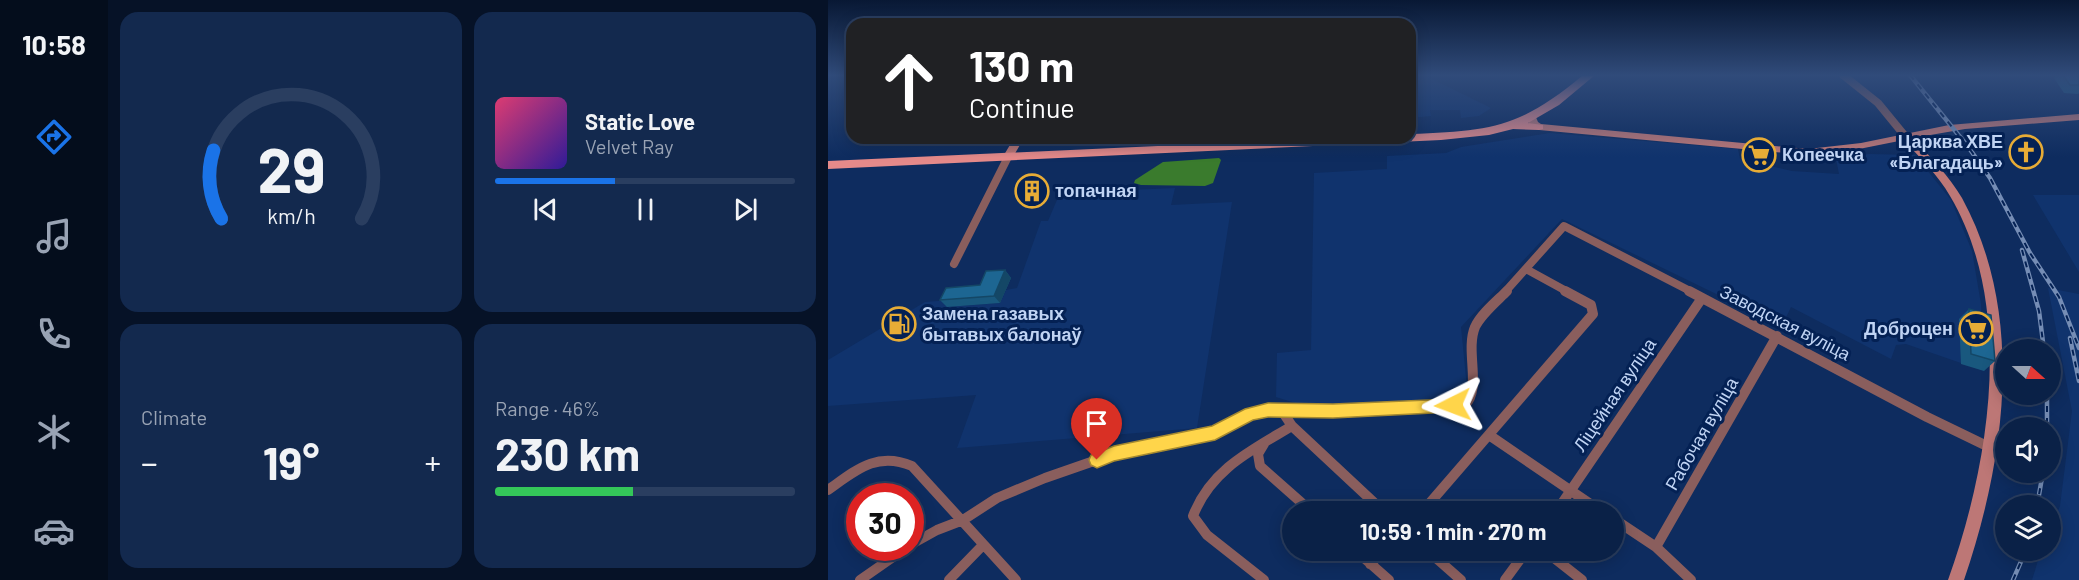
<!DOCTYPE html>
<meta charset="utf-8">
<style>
:root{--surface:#0a2147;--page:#13294e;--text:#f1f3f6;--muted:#99a3b4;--line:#2a3e60;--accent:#1a73e8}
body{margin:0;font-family:Barlow,sans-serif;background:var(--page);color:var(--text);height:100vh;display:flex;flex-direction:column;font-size:22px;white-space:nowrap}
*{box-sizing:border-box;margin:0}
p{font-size:20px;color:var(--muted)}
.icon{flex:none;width:33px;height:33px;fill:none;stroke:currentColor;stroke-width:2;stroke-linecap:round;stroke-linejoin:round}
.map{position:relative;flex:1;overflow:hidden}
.panel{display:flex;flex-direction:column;gap:12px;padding:12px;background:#061227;width:720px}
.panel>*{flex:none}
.hud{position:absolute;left:18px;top:18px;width:570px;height:126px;border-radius:18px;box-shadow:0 3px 15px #0003,0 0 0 2px var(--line);background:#202124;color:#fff;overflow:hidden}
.needle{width:39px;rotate:111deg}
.buttons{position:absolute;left:1167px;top:339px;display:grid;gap:12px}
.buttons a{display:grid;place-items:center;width:66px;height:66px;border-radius:50%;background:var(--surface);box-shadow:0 3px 15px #0003,0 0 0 2px var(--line);font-size:30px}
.speed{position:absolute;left:18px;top:483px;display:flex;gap:12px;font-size:30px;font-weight:700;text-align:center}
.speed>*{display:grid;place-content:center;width:78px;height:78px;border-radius:50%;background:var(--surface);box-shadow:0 3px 15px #0003,0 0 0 2px var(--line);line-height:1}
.speed .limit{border:9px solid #d22;background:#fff;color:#111}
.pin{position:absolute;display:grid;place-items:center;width:51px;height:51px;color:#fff;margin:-62px -26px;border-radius:50% 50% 50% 0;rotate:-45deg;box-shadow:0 0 6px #0007}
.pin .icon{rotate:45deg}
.me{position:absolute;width:66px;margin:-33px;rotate:267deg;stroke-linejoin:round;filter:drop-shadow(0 0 4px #0008)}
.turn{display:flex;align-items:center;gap:21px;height:126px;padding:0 24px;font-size:27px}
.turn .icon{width:78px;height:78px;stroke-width:2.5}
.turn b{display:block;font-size:42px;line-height:51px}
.big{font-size:45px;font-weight:700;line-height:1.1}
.panel .tile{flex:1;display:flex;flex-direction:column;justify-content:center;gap:9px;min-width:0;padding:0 21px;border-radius:18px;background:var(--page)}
.panel .dial{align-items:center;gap:0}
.dial svg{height:156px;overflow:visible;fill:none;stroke:var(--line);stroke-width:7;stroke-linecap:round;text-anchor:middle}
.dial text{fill:var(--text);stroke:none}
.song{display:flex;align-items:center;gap:18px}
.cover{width:72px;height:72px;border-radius:9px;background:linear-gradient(135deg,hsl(340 70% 55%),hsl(250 70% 35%))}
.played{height:6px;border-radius:3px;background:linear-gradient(90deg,var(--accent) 40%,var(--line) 40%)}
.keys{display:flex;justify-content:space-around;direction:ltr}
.heat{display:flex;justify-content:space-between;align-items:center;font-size:33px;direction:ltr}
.charge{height:9px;border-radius:4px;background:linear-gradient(90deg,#34c759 46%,var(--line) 0)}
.panel .tiles{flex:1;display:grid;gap:12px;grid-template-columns:repeat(2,1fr)}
.trip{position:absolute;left:454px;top:501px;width:342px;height:60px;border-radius:30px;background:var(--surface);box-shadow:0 3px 15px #0003,0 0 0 2px var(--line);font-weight:700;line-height:60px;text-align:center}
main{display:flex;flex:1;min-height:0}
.tabs{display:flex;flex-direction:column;width:108px;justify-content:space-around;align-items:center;background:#040d1c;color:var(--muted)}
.tabs .icon{width:42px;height:42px}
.tabs .on{color:var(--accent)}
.tabs b{font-size:27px;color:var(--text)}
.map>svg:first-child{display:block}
</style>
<main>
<nav class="tabs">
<b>10:58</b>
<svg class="icon on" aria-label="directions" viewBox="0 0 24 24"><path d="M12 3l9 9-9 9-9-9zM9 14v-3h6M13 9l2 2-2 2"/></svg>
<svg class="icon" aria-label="music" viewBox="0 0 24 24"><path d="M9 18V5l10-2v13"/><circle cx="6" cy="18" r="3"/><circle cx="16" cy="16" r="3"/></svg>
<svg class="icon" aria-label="phone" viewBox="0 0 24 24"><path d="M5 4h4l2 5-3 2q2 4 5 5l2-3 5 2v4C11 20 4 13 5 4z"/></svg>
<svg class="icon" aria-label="climate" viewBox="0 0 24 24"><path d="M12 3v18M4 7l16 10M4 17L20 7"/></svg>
<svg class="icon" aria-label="car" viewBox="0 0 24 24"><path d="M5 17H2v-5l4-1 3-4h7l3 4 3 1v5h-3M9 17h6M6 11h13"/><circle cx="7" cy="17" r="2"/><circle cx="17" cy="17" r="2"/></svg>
</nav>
<section class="panel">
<div class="tiles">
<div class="tile dial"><svg viewBox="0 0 100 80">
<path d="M14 69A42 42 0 1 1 86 69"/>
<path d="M14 69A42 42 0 0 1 10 34" stroke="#1a73e8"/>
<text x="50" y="56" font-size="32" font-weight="700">29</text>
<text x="50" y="72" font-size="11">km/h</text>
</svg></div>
<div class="tile">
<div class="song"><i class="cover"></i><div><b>Static Love</b><p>Velvet Ray</p></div></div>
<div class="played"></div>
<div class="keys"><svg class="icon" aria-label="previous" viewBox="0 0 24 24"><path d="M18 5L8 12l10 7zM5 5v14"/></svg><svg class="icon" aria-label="pause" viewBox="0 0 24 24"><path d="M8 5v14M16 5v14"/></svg><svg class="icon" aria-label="next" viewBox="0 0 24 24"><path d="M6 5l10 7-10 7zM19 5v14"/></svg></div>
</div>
<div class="tile"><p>Climate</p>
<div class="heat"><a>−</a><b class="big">19°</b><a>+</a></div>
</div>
<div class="tile"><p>Range · 46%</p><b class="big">230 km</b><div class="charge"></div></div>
</div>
</section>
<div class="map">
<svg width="1251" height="580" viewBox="0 0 1251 580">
<rect width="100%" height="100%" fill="#0e2c5f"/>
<path fill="#10336d" d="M582,75h14l67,33 -12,8 -18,2 -1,-8h-30l1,6 -21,2z
M722,133l188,16 2,10 52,12 47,3 -3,-15 33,-5 46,1 36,45 21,51 9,53 3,67 -78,-27 -10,1 -5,14 -100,-52 -9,19 -220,-107 -101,108 7,71 -157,10 -35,-11 1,-44 34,-3 3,-177 73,-4v-13l59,-3 15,-6z
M347,188l-4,17 61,-3 -35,226 -240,20 19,-53 -148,11v-46l97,-58 26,-2 -3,7 52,-4 6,-13 11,-2 24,-67h7l12,-28z
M1205,195h46v77z
M1220,288l31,6v286h-47l9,-29 9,-1 1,-22 9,-22 12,-95z"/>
<path fill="#3a7b2d" d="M391,158l2,2 -8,23 -8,3 -64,-1 -7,-2 1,-3 28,-18z"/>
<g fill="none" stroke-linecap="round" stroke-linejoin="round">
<path stroke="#8a5e5d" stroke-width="8" d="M1015,75l35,28 27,33
M126,264l55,-109
M698,269l42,23
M677,292l59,-66 128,66"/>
<path stroke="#8a5e5d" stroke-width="10" d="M861,291l238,126 64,31
M661,435l113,77
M436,444l-6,10 2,12 52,46
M0,490c28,-20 49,-39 84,-24l104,114
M556,512l-92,-86 -10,-15 183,-6c17,-17 0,-54 10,-78 6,-13 22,-26 32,-36
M594,512l171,-198 -2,-9 -26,-14
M728,512l146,-214
M786,519l42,28 35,33
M82,545l27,-15 26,-10 34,-22 48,-20 69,-24 101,-22 35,-18 18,-4 14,1
M828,547l121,-211
M527,550l34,30
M599,550l34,30
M716,550l38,30
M542,564l15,-14
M32,580l46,-32
M121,580l34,-35
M436,580l-57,-45 -14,-19c18,-47 59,-66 99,-90
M677,580l22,-30"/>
<path fill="#bd7776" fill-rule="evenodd" d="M1246,75h5v5l-3,-1z
M704,114l3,1 3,7 3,2 267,25 53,-6 88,-18 130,-11v6l-114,9 -52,9c17,19 36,38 49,60 64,117 43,262 2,382h-16c41,-114 68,-273 2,-384 -12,-21 -30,-38 -46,-56l-60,12 -36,3 -269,-25 -10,-6 -2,-7z
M186,138h10l-11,19h-8l-1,-2z"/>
<path fill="#e58a8a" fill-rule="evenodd" d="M755,75h12l-36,30 -31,18 15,2v4l-4,1 -26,-1 -24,6 -48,5 -613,29v-8l505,-23h77v-4c81,-3 110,-6 173,-59z"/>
<g stroke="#758db5" stroke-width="4.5">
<path id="rail" d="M1082,75l59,73 21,30 40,75 29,44 20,51
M1194,250l17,61 5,39
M1242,338l9,43
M1219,394v34
M1209,506l6,-34
M1185,580l13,-30"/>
</g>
<use href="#rail" stroke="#042154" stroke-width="2" stroke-dasharray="6" stroke-linecap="butt"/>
</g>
<path fill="#19587e" d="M1228,75h21l2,3v15l-1,1 -14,-1 -10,-15z
M1193,143l20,8 -4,5h-16l-4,-7z
M177,270l6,8 -11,25 -53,4 -7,-7 40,-15z
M1141,309l26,52 -11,10 -23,-7 -2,-45z"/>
<path fill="#144766" d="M177,270l6,8 -11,25 -6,-7z"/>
<path fill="#1d6692" stroke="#144766" stroke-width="1.5" d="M1235,75h14l2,3v7h-9z
M1193,143l15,1 5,7 -15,-1z
M177,270l-11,26 -54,4 6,-12 34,-3 6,-14z
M1141,309l22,6 4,46 -24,-7z"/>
<linearGradient id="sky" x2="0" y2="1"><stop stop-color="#081834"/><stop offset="0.48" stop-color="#304b7a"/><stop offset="1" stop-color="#304b7a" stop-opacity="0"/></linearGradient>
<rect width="1251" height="157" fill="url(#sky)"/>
<path fill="#ffd54a" stroke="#a68a30" stroke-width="1.5" d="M625,399l5,2 2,4 -2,5 -5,2 -120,6 -65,-1 -15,3 -38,20 -101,21 -17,7 -6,-3 -2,-5 2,-5 23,-9 98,-20 33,-17 23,-6 65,1z"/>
<defs>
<g id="church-ring" transform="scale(1.725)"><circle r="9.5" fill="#042154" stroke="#e7ac36" stroke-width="1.5"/><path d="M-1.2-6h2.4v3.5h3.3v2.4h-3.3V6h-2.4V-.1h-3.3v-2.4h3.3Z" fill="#e7ac36"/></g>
<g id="supermarket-ring" transform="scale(1.725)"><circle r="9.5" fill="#042154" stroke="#e7ac36" stroke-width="1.5"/><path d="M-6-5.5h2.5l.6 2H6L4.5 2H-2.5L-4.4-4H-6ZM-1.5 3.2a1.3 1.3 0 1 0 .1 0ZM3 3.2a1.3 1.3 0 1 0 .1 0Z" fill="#e7ac36"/></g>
<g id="building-ring" transform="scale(1.725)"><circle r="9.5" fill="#042154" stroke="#e7ac36" stroke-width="1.5"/><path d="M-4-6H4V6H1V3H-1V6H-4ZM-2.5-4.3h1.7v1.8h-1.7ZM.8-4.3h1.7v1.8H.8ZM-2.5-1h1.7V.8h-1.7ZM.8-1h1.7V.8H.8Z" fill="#e7ac36"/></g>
<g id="fuel-ring" transform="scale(1.725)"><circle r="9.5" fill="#042154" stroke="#e7ac36" stroke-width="1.5"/><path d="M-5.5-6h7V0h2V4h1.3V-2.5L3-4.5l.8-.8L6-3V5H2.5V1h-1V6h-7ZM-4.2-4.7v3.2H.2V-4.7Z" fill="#e7ac36"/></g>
</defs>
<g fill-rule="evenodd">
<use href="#church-ring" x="1198" y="152"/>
<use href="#supermarket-ring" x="931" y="155"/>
<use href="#building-ring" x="204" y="191"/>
<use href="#fuel-ring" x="71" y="324"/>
<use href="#supermarket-ring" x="1148" y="329"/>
</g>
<g text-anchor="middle" stroke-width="6" stroke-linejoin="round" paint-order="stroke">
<g font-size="18" font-weight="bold" fill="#c0d4f4" stroke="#042154" text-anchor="start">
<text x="1175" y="148" text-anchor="end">Царква ХВЕ<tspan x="1175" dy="21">«Благадаць»</tspan></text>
<text x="954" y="161">Копеечка</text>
<text x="227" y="197">топачная</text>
<text x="94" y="320">Замена газавых<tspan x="94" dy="21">бытавых балонаў</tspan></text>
<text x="1125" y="335" text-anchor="end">Доброцен</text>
</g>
<g font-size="18" fill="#c0d4f4" stroke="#042154">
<text transform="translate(957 323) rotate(27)" y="6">Заводская вуліца</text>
<text transform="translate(787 395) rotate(-56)" y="6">Ліцейная вуліца</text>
<text transform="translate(874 434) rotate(-60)" y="6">Рабочая вуліца</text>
</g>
</g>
</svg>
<div class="buttons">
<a><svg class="needle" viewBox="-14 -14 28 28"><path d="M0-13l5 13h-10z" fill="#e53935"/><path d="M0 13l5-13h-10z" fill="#99a3b4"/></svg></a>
<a><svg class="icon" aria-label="sound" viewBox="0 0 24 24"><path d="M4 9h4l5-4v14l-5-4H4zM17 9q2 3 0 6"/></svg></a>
<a><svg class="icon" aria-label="layers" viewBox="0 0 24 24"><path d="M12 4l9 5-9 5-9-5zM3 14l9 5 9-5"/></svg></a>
</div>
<div class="speed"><div class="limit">30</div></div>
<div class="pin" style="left:269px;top:460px;background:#d93025"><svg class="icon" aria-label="arrive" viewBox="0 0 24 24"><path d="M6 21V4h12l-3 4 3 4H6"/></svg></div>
<svg class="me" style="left:625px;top:405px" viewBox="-20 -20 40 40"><path d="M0-17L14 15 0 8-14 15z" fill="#ffd54a" stroke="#fff" stroke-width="4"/></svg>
<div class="trip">10:59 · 1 min · 270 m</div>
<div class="hud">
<div class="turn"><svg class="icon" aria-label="ahead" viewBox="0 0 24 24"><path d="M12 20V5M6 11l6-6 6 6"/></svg><div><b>130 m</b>Continue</div></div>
</div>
</div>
</main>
